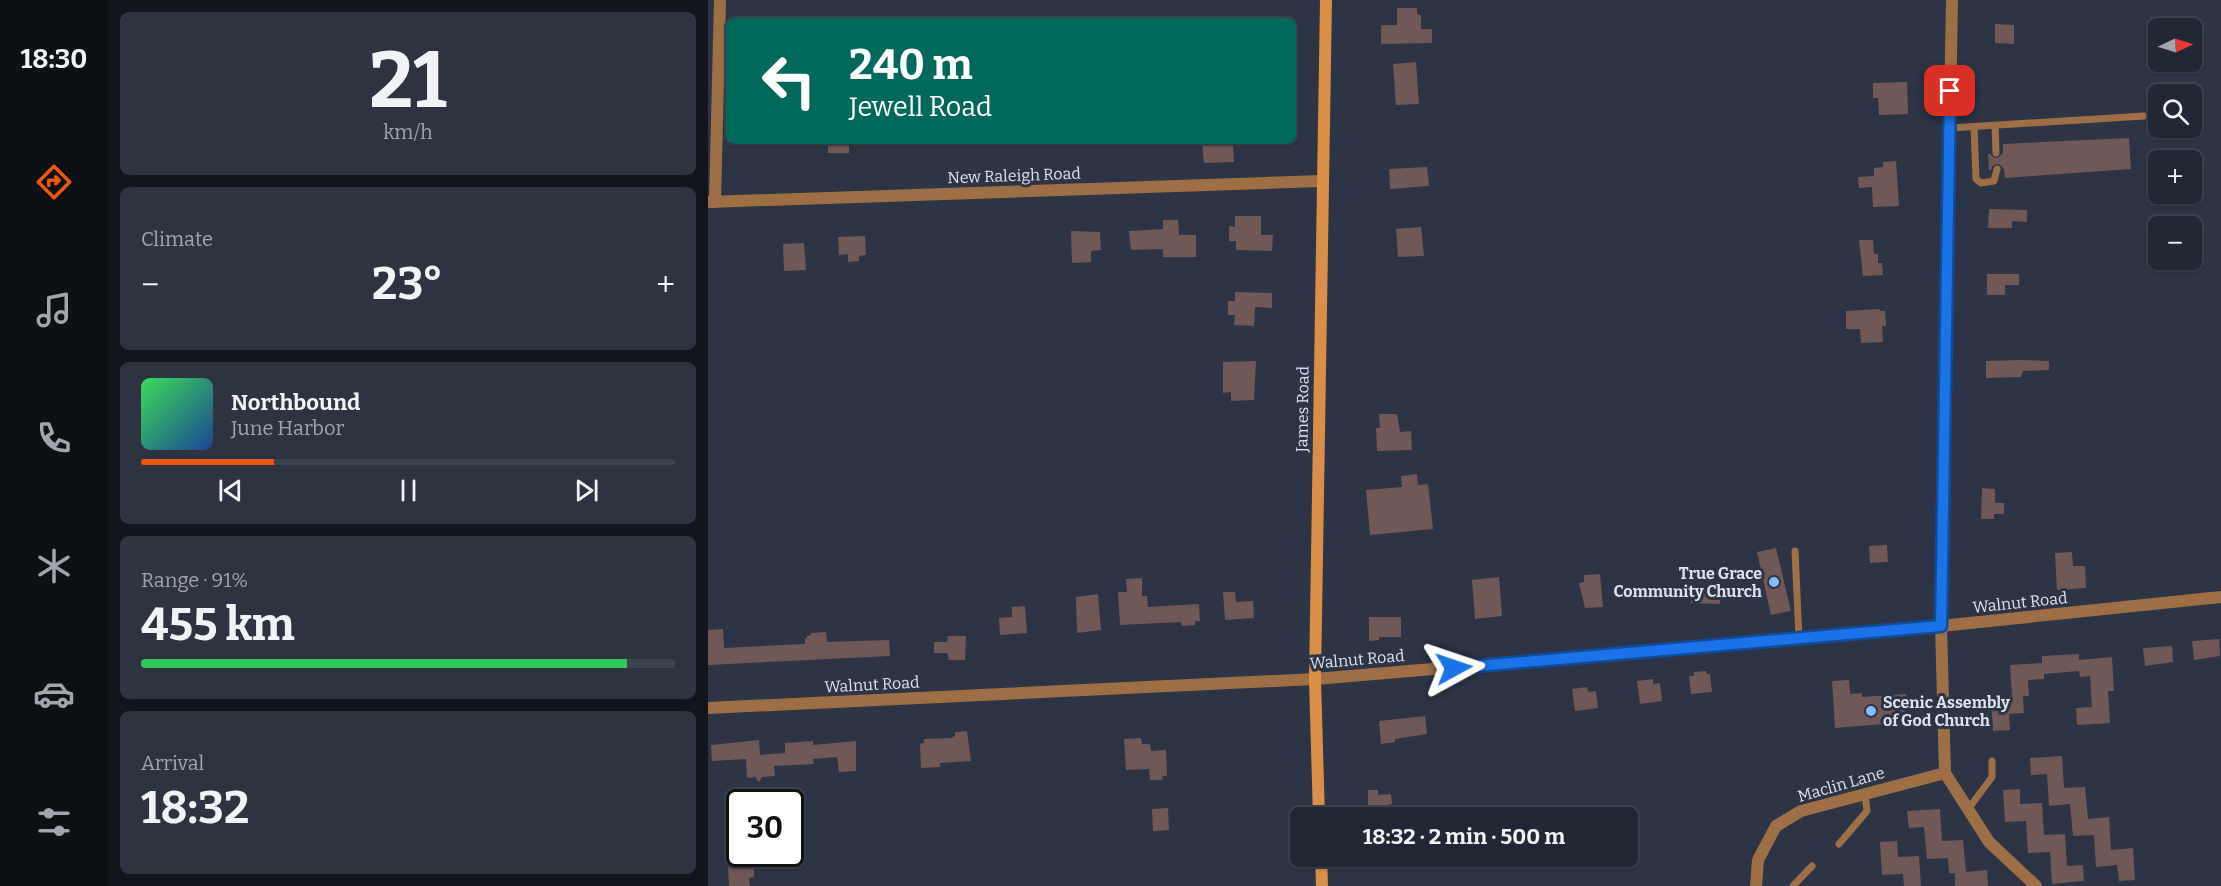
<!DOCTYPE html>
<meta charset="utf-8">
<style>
:root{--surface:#212734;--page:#2d3340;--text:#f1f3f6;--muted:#a2a5ac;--line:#3e444f;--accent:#ea580c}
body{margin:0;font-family:Bitter,serif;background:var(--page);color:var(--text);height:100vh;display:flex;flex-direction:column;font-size:22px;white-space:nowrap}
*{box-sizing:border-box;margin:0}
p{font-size:20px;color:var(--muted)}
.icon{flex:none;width:33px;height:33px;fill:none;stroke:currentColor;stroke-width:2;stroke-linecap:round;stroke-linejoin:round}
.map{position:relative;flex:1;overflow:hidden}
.side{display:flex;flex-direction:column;gap:12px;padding:12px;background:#12151d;width:600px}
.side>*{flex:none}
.top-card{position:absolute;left:18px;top:18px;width:570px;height:126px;border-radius:9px;box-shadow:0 2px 4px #0004,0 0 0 2px var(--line);background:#00695c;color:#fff;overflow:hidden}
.needle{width:39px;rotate:86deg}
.buttons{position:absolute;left:1440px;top:18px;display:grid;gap:12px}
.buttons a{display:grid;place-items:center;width:54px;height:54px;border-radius:9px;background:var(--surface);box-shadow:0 2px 4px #0004,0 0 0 2px var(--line);font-size:30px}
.speed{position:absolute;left:18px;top:789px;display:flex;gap:12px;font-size:30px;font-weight:700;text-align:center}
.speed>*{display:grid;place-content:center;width:78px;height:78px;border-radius:50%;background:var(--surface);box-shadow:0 2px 4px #0004,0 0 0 2px var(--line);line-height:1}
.speed .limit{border:3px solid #111;border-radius:9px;background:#fff;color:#111}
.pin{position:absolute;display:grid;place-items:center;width:51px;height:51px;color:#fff;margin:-26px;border-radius:12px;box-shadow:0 3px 9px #0006}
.me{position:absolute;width:66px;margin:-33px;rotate:85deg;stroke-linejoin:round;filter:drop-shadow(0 0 4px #0008)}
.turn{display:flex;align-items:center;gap:21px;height:126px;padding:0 24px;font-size:27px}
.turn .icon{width:78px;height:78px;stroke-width:2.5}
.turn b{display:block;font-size:42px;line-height:51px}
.big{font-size:45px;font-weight:700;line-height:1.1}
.side .tile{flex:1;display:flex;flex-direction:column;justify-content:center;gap:9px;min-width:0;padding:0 21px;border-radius:9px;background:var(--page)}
.side .dial{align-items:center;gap:0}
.dial b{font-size:78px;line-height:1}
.song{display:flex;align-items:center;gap:18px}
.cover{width:72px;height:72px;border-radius:9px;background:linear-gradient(135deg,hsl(130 70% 55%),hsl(220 70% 35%))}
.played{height:6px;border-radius:3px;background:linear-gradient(90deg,var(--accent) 25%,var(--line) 25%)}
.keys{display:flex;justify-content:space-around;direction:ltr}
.heat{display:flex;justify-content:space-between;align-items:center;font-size:33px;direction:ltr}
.charge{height:9px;border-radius:4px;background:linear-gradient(90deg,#34c759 91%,var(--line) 0)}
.trip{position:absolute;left:582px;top:807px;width:348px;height:60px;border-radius:9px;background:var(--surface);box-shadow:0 2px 4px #0004,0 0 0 2px var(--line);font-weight:700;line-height:60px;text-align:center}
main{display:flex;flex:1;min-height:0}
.menu{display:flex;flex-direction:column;width:108px;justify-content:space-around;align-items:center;background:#0d1015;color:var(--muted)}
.menu .icon{width:42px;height:42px}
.menu .on{color:var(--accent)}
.menu b{font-size:27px;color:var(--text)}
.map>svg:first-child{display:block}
</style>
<main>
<nav class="menu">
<b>18:30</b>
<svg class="icon on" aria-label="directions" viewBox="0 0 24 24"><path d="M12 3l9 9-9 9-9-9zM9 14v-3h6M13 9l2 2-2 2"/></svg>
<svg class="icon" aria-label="music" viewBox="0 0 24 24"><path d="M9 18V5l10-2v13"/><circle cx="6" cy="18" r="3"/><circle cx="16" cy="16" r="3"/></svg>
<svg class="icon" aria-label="phone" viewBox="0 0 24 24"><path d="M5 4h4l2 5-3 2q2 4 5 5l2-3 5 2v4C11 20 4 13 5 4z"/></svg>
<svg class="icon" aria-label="climate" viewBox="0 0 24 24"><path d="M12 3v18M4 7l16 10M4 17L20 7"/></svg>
<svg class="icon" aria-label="car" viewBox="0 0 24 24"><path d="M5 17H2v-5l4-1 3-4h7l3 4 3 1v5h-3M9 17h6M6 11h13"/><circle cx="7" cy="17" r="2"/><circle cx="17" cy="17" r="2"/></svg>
<svg class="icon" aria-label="filters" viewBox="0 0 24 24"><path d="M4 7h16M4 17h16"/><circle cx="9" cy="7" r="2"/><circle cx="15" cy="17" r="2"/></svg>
</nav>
<section class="side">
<div class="tile dial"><b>21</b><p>km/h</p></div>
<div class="tile"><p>Climate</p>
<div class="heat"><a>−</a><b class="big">23°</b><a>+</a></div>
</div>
<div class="tile">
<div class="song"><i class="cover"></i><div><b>Northbound</b><p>June Harbor</p></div></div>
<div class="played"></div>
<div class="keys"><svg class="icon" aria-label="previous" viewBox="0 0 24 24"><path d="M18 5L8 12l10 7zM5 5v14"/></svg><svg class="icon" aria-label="pause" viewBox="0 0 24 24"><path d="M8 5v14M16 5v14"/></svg><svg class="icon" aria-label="next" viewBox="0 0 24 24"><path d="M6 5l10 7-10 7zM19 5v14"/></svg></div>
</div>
<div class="tile"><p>Range · 91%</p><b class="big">455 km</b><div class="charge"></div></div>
<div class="tile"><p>Arrival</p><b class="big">18:32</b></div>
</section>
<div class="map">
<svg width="1513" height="886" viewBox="0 0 1513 886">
<rect width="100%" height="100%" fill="#2c3446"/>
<path fill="#715756" d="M689,8h20v6l4,1v14h11v14l-51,1v-19h16z
M1287,24l19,1v19l-19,-1z
M708,62l3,42 -23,1 -3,-41z
M1199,82l1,32 -29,1 -1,-17h-5v-15z
M1421,138l2,31 -126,9 -1,-9 -5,-5 -6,1 -2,5h-2l-1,-16h2l4,4 5,-1 4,-4v-9z
M120,141h21v12h-21z
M525,143l1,19 -30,1 -2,-19z
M1188,161l3,45 -26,1 -1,-20 -13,1 -1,-11 16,-1v-8l9,-1v-5z
M719,167l2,19 -39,3 -1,-20z
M1281,209l38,1v12l-15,-1v7h-24z
M527,216h26v19h12l-1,16 -36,-1v-9h-7v-15l6,1z
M455,220h15l1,15h17v22h-33v-8l-32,1 -2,-19 34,-2z
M713,227l3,29 -26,1 -2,-28z
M363,231l29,1 1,18 -10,1v11l-19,1z
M157,236l1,19 -7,1v5l-11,1v-8l-9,1 -1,-18z
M1151,240h14l1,14h4v9h4l1,12 -20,1z
M96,243l2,27 -22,1 -1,-27z
M1279,274h32v11h-14v10h-18z
M527,292l37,1v15l-17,-1 -1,19 -20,-1 1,-10h-7v-14h7z
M1172,309v2h5l1,15h-4l1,16 -22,1 -1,-14h-14v-18z
M1315,360l26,1v9l-26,1 -2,6 -35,1v-17z
M548,361l-2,39 -23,1v-9l-8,1v-31z
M671,414h18l3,18 11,-1 1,19 -35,1 -1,-23h4z
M709,474l1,11 10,-1 5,45 -63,6 -4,-45 36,-3 -1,-11z
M1274,488l13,1v14h9v11h-10v5h-13z
M1179,545l1,17 -18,1 -1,-17z
M1068,548l15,63 -20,4 -14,-63z
M1364,552l1,14h12l1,22 -29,2 -2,-37z
M892,574l3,33 -18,1 -6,-25 5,-1v-7z
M791,577l3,39 -27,3 -3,-39z
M434,578v18h5l1,11 51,-3 1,17h-5v4l-13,1 -1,-4 -61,3 -2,-33h9l-1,-13z
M983,586h29v18l-29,-1z
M515,592h12l1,10 17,-1 1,17 -29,2z
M390,594l3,36 -24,3 -1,-36z
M317,606l2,27 -27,2 -1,-17 13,-1v-10z
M661,617h32v20h-22v3l-10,1z
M15,629l1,19 81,-4v-6l2,1v-3l4,-1v-2l15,-1 1,10 62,-2 1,16 -182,9v-35z
M240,636h18l-1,24h-16l-2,-7h-13v-11h13z
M1511,639l1,17 -26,4 -2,-19z
M1464,646l1,16 -28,4 -2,-18z
M1371,654v6l33,-3 2,34h-6l2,32 -33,2 -1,-17 16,-1 -2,-31 -10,1 -1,-6 -35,3v5l-16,1 1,16h-6l1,17 -15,1 1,16 -17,1 -2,-33 21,-1 -2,-32 32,-2v-7z
M998,671l1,3h3l2,18 -21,2 -2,-18h5v-4z
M945,679v5l7,-1 2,18 -22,3 -3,-23z
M1141,680l1,14 12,-1v4l44,-3 2,28 -73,6 -3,-47z
M879,687l1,5 8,-1 2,17 -23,3 -3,-22z
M717,716l2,18 -32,5v3l-14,2 -2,-23z
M259,731l4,30 -31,2v4l-19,1 -1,-24 4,-1v-4l27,-1 4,-2v-4z
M433,738l1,6h8l1,7 15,-1 1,26h-5l1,4h-13l-1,-11 -23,1 -2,-31z
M51,740l1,15 25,-2v-10l28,-2v4l43,-4v30l-17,1 -2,-15 -24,2 1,5 -40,2 1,10 -13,1 -3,5 -4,-5 -8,1 -1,-19 -34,2 -1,-16z
M1354,756l2,32 21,-1 3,32 21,-2 2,33 22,-2 2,32 -16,1 -2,-16 -21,2 -2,-32 -21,1 -3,-32 -21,2 -2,-32 -16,1 -1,-17z
M1312,789v15l22,-1 2,32 21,-1 2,32 16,-1 1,16 -32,3 -2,-32 -22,1 -2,-32 -21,1 -2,-32z
M660,790h10v5l13,-1 1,10 -4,1 1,8h-9v5h-10v-4h-2z
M460,808l1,22 -16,1 -1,-22z
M1232,809l2,32 21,-1 3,32 21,-2 1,16h-33v-13h-6l-1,-15 -21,1 -3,-32 -15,1 -2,-17z
M1189,841l1,16 21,-1 2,30h-17l-1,-12 -21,1 -2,-33z
M46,866v11l-5,1 1,8h-21l-1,-19z"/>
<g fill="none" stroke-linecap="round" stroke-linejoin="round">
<path stroke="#9e6f44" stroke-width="7" d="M1287,126l1,27
M1266,127l2,52 5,4 13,-2 3,-12
M1241,128l195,-12
M1087,551l4,87
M1261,808l23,-31v-16
M1131,844l28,-33 -2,-17
M1085,886l19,-20"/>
<path stroke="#9e6f44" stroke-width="12" d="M1244,0l-11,626 4,147 44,69 47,44
M0,202l613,-21
M7,202l5,-202
M0,708l607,-29 626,-53 280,-29
M1048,886l2,-26 18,-34 25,-15 144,-38"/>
<path stroke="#d98f45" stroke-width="12" d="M611,818l-4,-139 11,-679
M613,856l1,30"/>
</g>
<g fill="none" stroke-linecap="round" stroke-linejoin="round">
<g stroke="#114b97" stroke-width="15">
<path id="route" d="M746,668l487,-42 9,-535"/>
</g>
<use href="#route" stroke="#1a73e8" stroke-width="10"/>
</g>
<g fill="#87bbfb" stroke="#2c3446" stroke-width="2">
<circle cx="1066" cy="582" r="6"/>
<circle cx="1163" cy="711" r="6"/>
</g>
<g text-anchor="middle" stroke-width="6" stroke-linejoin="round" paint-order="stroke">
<g font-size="16" fill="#dde2ee" stroke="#2c3446">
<text transform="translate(306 175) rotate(-2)" y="6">New Raleigh Road</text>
<text transform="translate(594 409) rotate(-89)" y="6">James Road</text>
<text transform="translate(1312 602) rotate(-6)" y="6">Walnut Road</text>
<text transform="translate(649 659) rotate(-5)" y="6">Walnut Road</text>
<text transform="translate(164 684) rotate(-3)" y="6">Walnut Road</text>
<text transform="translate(1133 784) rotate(-16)" y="6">Maclin Lane</text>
</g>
<g font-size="16" font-weight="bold" fill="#dde2ee" stroke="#2c3446" text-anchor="end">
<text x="1054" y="579">True Grace<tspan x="1054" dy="18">Community Church</tspan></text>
<text x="1175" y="708" text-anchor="start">Scenic Assembly<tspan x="1175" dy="18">of God Church</tspan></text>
</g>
</g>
</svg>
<div class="buttons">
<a><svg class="needle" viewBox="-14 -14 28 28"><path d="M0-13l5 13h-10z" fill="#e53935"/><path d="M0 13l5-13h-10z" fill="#a2a5ac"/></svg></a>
<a><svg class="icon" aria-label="search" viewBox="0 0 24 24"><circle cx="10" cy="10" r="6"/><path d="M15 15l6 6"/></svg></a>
<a>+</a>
<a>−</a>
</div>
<div class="speed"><div class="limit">30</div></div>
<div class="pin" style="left:1242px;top:91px;background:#d93025"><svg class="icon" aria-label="arrive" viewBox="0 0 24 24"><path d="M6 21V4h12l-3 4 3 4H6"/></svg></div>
<svg class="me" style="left:746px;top:668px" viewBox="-20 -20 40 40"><path d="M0-17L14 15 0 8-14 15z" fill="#1a73e8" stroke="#fff" stroke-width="4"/></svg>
<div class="trip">18:32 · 2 min · 500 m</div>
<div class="top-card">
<div class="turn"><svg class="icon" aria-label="left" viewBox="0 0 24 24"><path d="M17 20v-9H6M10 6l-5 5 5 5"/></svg><div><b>240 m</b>Jewell Road</div></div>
</div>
</div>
</main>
